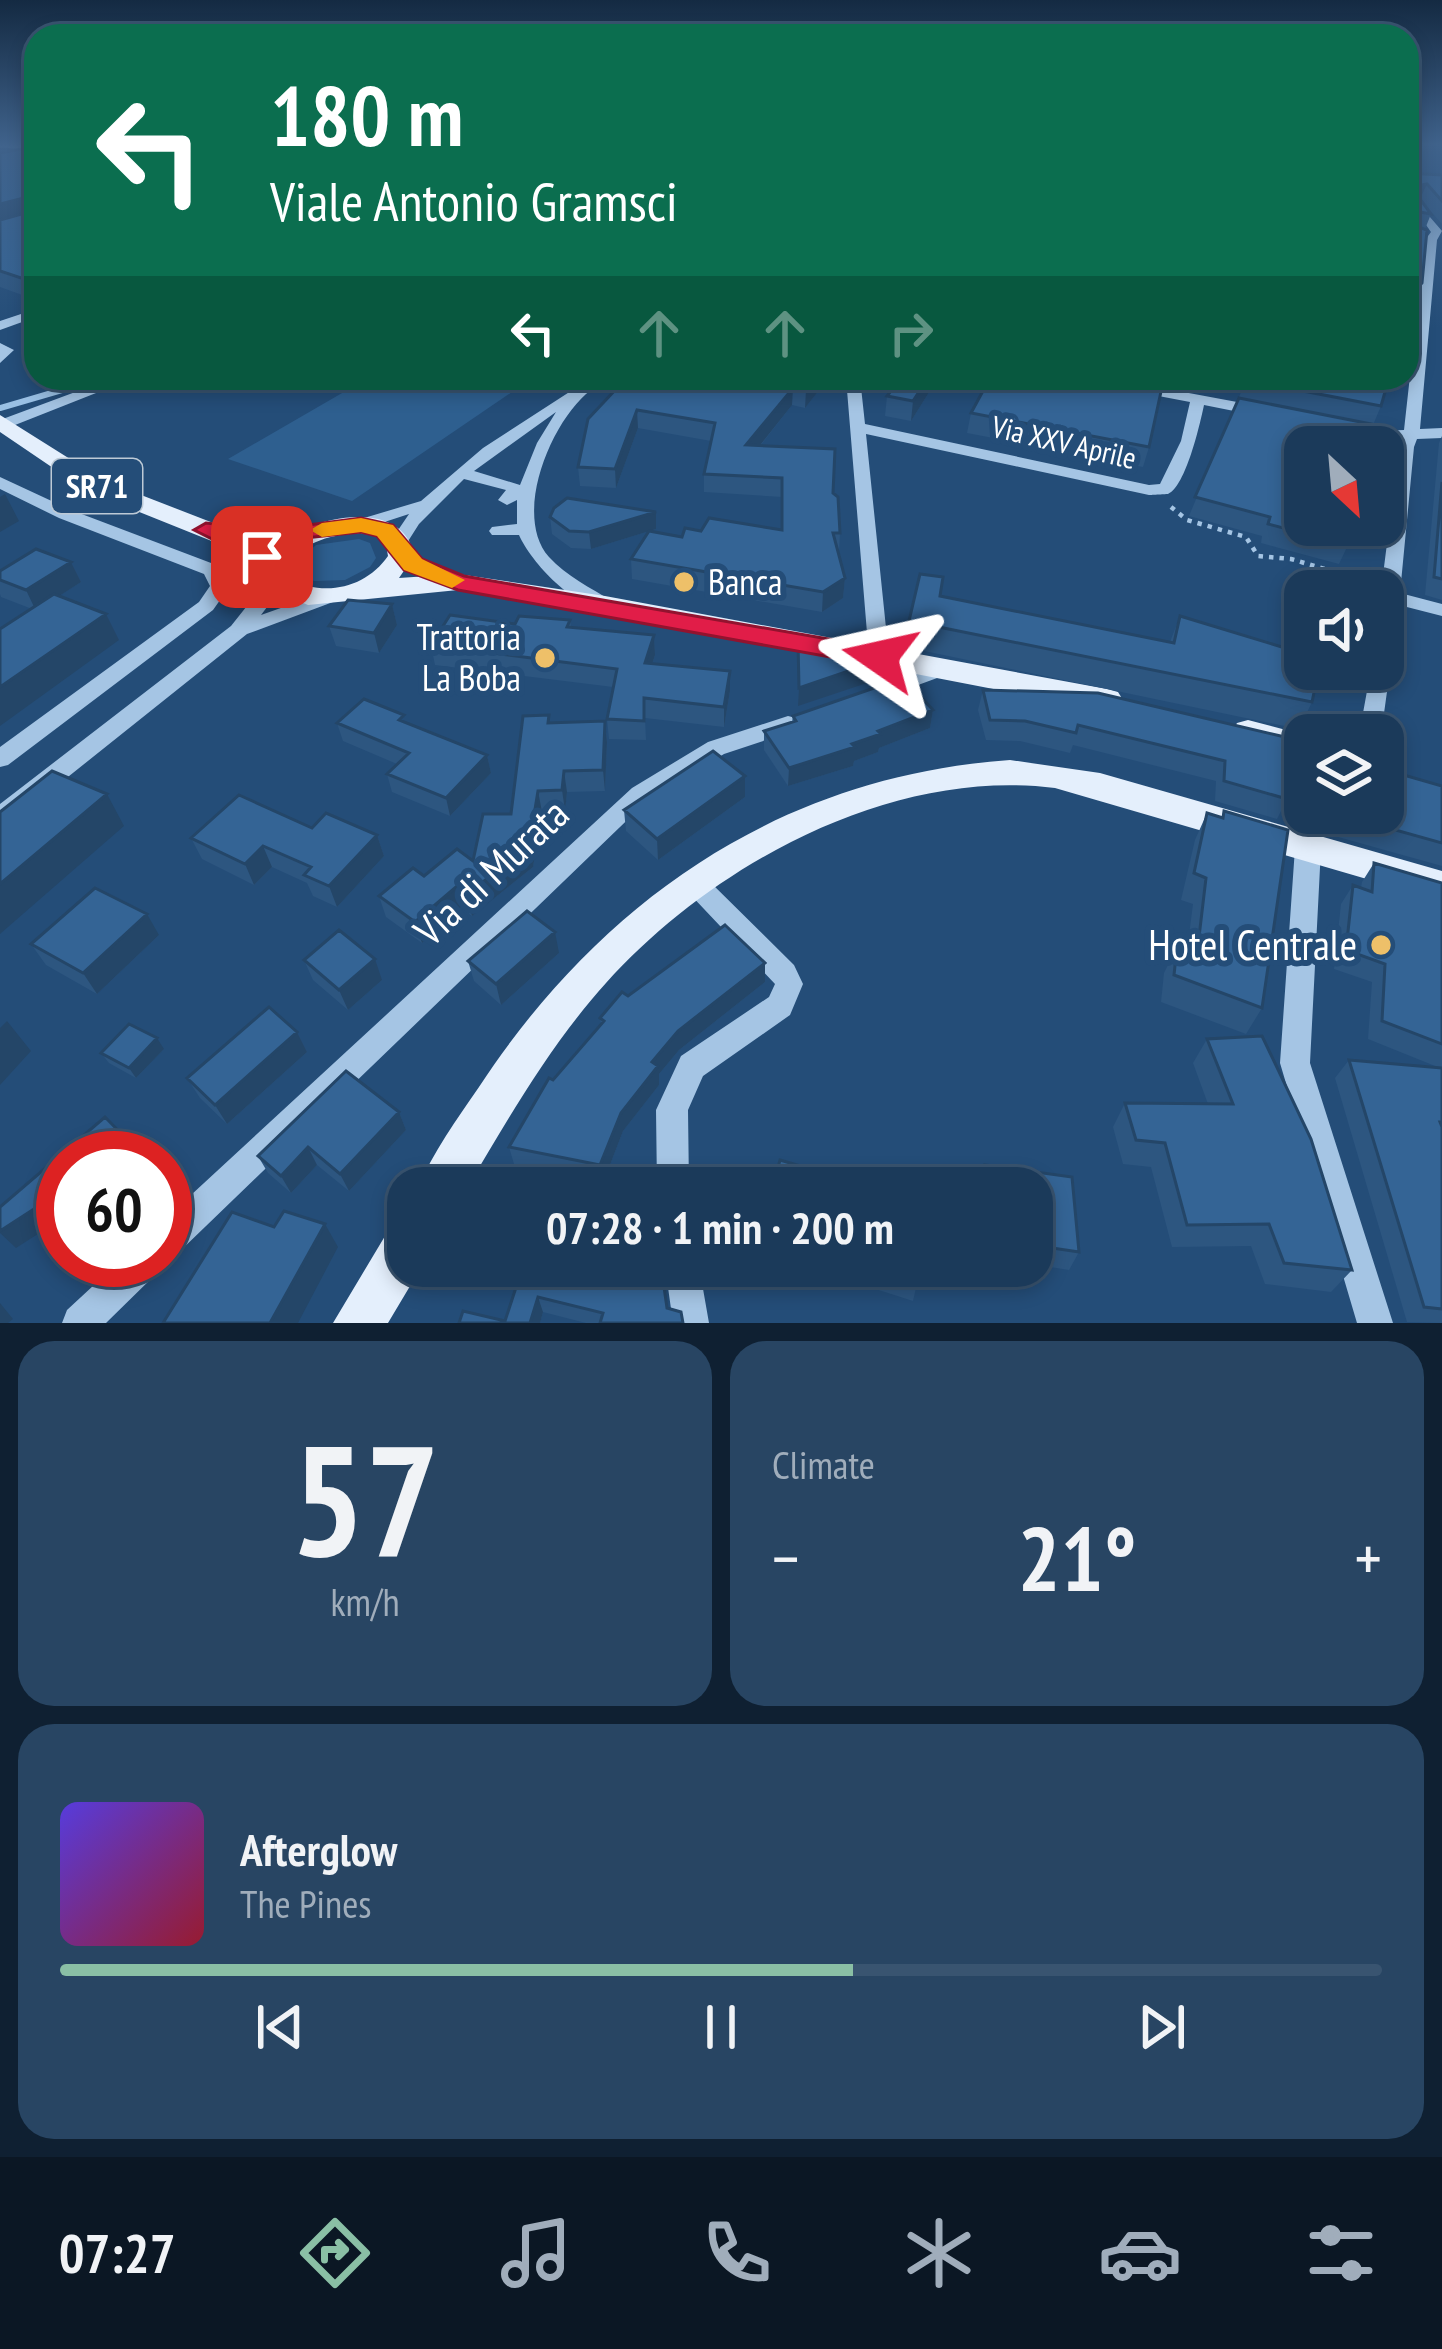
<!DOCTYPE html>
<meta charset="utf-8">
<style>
:root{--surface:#1b3a5a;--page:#284563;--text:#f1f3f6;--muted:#a0adbb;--line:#395470;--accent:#8abfa5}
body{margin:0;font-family:"PT Sans Narrow",sans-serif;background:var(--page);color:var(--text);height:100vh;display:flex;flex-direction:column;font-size:45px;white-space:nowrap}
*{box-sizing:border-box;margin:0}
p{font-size:39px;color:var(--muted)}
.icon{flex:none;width:66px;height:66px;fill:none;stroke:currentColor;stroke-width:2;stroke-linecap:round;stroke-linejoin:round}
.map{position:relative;height:1323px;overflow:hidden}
.side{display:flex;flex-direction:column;gap:18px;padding:18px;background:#0f2032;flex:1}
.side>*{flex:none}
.banner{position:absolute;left:24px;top:24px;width:1395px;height:366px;border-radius:36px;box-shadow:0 6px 18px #0003,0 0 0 3px var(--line);background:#0b6e4f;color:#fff;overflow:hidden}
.needle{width:78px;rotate:154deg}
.tools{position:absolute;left:1284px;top:426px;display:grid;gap:24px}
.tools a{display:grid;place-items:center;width:120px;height:120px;border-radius:24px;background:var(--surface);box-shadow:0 6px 18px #0003,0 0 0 3px var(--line);font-size:60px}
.speed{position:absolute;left:36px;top:1131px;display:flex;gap:24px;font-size:60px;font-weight:700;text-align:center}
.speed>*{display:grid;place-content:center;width:156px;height:156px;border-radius:50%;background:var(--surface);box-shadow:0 6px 18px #0003,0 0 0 3px var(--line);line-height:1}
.speed .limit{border:18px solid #d22;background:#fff;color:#111}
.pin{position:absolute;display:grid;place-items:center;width:102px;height:102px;color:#fff;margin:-51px;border-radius:24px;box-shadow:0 6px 18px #0006}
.me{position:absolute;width:132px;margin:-66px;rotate:281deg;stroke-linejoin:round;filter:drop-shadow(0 0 9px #0008)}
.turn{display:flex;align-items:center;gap:42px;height:252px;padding:0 48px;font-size:54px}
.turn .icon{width:156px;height:156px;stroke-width:2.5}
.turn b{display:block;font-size:84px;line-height:102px}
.lanes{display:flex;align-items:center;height:114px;padding:0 48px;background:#0003;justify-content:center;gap:60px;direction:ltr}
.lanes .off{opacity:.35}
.big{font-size:90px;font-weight:600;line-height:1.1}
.side .tile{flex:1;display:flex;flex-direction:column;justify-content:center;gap:18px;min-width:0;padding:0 42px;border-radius:36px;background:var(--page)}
.side .dial{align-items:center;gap:0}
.dial b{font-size:156px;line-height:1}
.song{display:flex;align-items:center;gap:36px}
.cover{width:144px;height:144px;border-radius:18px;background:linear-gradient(135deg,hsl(250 70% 55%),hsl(350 70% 35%))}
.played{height:12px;border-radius:6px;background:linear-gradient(90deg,var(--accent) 60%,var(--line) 60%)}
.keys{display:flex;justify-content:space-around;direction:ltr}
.heat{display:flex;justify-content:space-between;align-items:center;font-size:66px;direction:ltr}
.side .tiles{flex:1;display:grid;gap:18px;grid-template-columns:1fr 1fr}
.tile:last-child{grid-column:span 2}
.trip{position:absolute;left:387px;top:1167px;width:666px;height:120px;border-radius:36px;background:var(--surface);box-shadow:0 6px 18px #0003,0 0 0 3px var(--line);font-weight:600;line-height:120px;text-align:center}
.menu{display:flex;height:192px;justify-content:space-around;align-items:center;background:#0b1724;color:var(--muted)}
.menu .icon{width:84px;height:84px}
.menu .active{color:var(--accent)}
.menu b{font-size:54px;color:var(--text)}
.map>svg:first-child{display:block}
</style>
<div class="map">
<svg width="1442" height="1323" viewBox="0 0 1442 1323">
<rect width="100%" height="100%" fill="#244d78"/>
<path fill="#2e5f8f" d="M368,378h158l5,1 -179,122 -124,-42z
M359,539l11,4 6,15 -6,9 -25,13 -31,1 -16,-12v-8l18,-16z"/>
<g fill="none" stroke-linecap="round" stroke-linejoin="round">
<path stroke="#99c0e4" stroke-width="4.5" d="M0,145l36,3"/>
<path stroke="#99c0e4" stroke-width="6" d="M0,408l103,-30"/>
<path stroke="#a5c5e4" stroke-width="3" stroke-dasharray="3 4.5" stroke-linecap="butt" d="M0,146l36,3"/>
<path stroke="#a5c5e4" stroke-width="4.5" stroke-dasharray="4.5 6" stroke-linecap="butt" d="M1171,507l16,13 59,17 12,19 33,3 77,23"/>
<path fill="#a5c5e4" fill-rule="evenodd" d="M1417,202l25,29 -5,9 -17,189 22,-1v10l-25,1 -3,8 -14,146 42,11v12l-43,-11 -18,130h-22l12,-66h12l-2,-78 19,-151 -21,1 -38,-8 -2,-3 8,-5 32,6 25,-1 21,-190 6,-8 -19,-27z
M36,309v8l-36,13v-9z
M0,343l14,7 -14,13z
M113,378h21l-124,49 -10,1v-8z
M591,378h18c-7,6 -16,10 -23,16 -37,33 -73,122 -37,163 17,19 42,31 63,44l3,4 -3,4c-34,4 -80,-45 -93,-74h-27l-3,-4 3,-4 25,-3v-24l-10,5 -9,-5 8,-10 -42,-11 -45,45 -14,22 -6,1 -9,-5 19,-28 -49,16 -9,-5 3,-4 67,-20 62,-53zM556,412l-19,31 -17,42 -46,-14z
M846,378h14l5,46 284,61 11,-1 21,-43 9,-39 -105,-20 -7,-4h30l156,29 8,5 -8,5 -60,-12c-4,19 -18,81 -36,89 -1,0 -17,1 -19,1l-283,-61 23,223 -10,7 -10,-7z
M0,477l71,33 148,56 11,20 -17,24 -205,155 -8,2v-20l199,-145 11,-16 -6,-12 -145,-56 -59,-29z
M276,576l10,6 -25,33 65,-23 10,6 -3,4 -86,32 -238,190 -9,2v-22l231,-178 38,-48z
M941,662l7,2 4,5 -4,5 -68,25 -11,-7 3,-5z
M788,716l8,2 3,6 -3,6 -72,24 -76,46 -471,454 -12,5v-40l467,-431 76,-46z
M1308,838l9,3 4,7 -11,215 83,260h-36l-77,-260 15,-215 4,-7z
M696,873l9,4 89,88 9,19 -13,31 -87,61 -15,34 1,78h-32l-1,-78 25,-54 88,-59 6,-13 -88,-93 -4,-7 4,-7z
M121,1260h42l-5,12 -52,51h-44l5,-13z
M665,1266h34l10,57h-36z"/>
<path fill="#e4effc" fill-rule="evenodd" d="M0,415l105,66 147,57 15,15c30,-35 137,-61 147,3l-15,22 59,-4 147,22 502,93 11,3 5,8 -5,8 -11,3 -502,-97 -147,-24 -150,15 -42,-17 -32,-38 -147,-59 -87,-59zM360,533l17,3 9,8 2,12c-22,32 -65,42 -99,22l-2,-15c21,-23 44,-28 73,-30z
M1248,720l57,15v24l-68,-20 -5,-8 5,-8z
M1010,760l90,13 342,98v30l-387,-113c-163,-21 -342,76 -449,195 -55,61 -97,134 -139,205h-49c15,-36 39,-69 61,-101 123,-188 303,-311 531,-327z
M408,1219v47h14l-34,57h-55l58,-97z"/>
</g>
<path fill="#2d5680" d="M36,146v154l-36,-13v-134z
M1407,173l35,2v49l-22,-25 11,15 -6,15 -11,72z
M901,378h37l-27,43 -26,-5 2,-20z
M1247,378l134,28 -8,19 -25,120 -9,19 -78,-21 1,-7 -73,-20z
M824,384l-19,24 -13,-3 -32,41 73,47 7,40 -1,19 6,26 -2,20 -21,14 -190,-33 -1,-20 70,-28 80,-1 1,-33 -78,-5v-18l7,-33 -73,-13 -22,60 -36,-2 -2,-19 40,-80z
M971,413l178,34 -6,20 -176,-34z
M1442,436v164l-17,-5 14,-152z
M656,512v17l-65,20 -20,-1 -19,-14 -2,-17z
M71,562l10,20 -22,14 60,44 -87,-31 -31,-12 -1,-3v-23z
M940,596l230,46 10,-26 132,86 -13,27 -394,-82 4,-26z
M392,604l5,21 -18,28 -43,-7 -7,-20z
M570,620l1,7 83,8 1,20 -3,9 78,27 -6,36 -79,-9 1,22 -37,-1 -2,-20 6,-32 -178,-22 -4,-20 84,-21z
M983,690l302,47 2,62 -10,20 -62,-18 1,-20 -143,-36 -3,8 -50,-12 -34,-1 -8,-30z
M933,710l-3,18 -51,20 -1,4 -24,9 -1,5 -65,20 -24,-36v-19l28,-9 1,-6z
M605,721l2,21 -2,49 -38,1 -2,19 -23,1 -9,55 -61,49 -11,-9 -39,36 -36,-26 -7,-21 45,-20 49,-15 38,-47 39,-91z
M337,723h69l81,32 4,18 -41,43 -58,-24 -5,-18 10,-10 -54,-23z
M745,776v21l-87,63 -32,-29 -2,-21z
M1442,786v80l-111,-31 3,-22h49z
M1224,811l38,197 -16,26 -85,-32 3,-29 13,-26 10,4 6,-47 -12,-4 14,-60 12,-27 14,5z
M312,828l65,7 7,21 -47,51 -24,-11 -6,-13 -35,-16 -18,18 -52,-26 -11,-21z
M1374,863l68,20v440l-35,-1 -72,-244 14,-18 91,8 -72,-29 4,-57 -38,-13 7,-65 12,-19 8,3 1,-6z
M159,935l-62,59 -51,-29 -15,-21z
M559,953l-58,52 -27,-24 -6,-20z
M304,960l78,20 -34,30 -35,-30z
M765,963v19l-86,68 -20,24v11l-36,46 -20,52 -89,-19 -5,-17 44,-67 48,-56 -1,-6 28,-22z
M297,1032l10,20 -80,72 -27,-26 -13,-20z
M1207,1039l145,231 -21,22 -66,-8 -14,-38 -79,1 -21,-80 -28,-3 -10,-37 12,-24 83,1 -15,-41z
M164,1049l-28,29 -27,-15 -8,-10z
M399,1112l7,18 -57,61 -32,-26 -26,28 -23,-20 -10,-17z
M985,1165l87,12 7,75 -10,18 -37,-6v-76h-53z
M523,1266l144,42 16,15h-97l-43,-11 -3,11h-81l46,-2z
M804,1266h117l-8,35z"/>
<path fill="#244668" d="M1427,184l-7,15 -10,2 6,-15z
M28,197l7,18 -35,9v-20z
M1422,283l-8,18 -7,8 3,-12z
M816,378h9l-1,6 -19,24 1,-18z
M928,378h10l-27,43 2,-20z
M793,388l-1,17 -46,58v-18z
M637,410l1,18 -22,60 -1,-19z
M5,494l14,27 -19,11v-35z
M656,512v17l-65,20 -2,-17z
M71,562l10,20 -45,29 -10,-21z
M845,578l-2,20 -21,14 1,-20z
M392,604l5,21 -18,28 -5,-20z
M106,614l13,26 -119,86v-39z
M654,635l1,20 -9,27 -1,-19z
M872,663l-2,19 -72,24 1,-18z
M730,671v20l-6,36v-20z
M933,710l-3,18 -51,20 -1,4 -24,9 -1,5 -65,20 1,-18z
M605,721l2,21 -2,49 -2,-21z
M487,755l4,18 -41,43 -4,-18z
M564,771l3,21 -2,19 -3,-21z
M745,776v21l-87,63 -1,-21z
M538,791l4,21 -9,55 -61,49 -6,-21z
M107,794l17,32 -124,108v-50z
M377,835l7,21 -47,51 -8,-21z
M263,846l9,21 -18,18 -9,-21z
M456,887l5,20 -39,36 -7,-21z
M147,914l12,21 -62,59 -14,-21z
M555,932l4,21 -58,52 -5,-21z
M375,959l7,21 -34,30 -9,-20z
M765,963v19l-86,68 -20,24v11l-36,46 -20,52 -3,-18 21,-52 31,-51 26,-31z
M7,1021l24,30 -31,34v-57z
M297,1032l10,20 -80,72 -12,-19z
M157,1038l7,11 -28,29 -7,-10z
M399,1112l7,18 -57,61 -9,-17z
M308,1147l9,18 -26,28 -10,-17z
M48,1200l15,18 -47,30 -16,-15v-2z
M325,1224l13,23 -40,76h-28z
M538,1297l5,15 -3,11h-10z
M0,1303l13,16 -5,4h-8z"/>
<path fill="#346495" stroke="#244668" stroke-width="3" d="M36,146v137l-36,-12v-51l32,-9 1,-10 -5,-4 -28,7v-51z
M1407,173l35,2v26l-15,-17 -11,2 -1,6 16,22 -16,-3 -6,4 1,9 17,6 -5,53 -12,14 -3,11z
M634,378h182l-10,12 -13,-2 -47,57 89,4 -2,44 5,4 2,36h-7l12,45 -22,14 -192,-33 18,-28 33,6 3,-9 16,3 8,-13 73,12v-52l-78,-4 11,-51 -78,-13 -22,59 -37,-2 10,-48 30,-32z
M901,378h27l-15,23 -26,-5z
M990,378h131l41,9 -13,60 -178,-34z
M1247,378h142l-8,28 -135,-26z
M1239,398l137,27 -5,22h-66v78h48l-5,20 -80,-21 2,-7 -75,-20z
M1442,482v97l-8,-2z
M567,498l89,14 -67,20 -20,-1 -19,-14 4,-9z
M36,549l35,13 -45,28 -26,-10v-9z
M920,574l23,3 -3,19 234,47 6,-27 125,38v15h14l-7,33 -403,-81z
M54,594l52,20 -106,73v-58z
M348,600l44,4 -18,29 -45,-7z
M450,615l65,9 4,-8 51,4 -3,7 87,8 -9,28 85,8 -6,36 -80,-9v23l-37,-2 10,-50 -186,-24z
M798,642l72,10 2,11 -73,25z
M903,678l30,32 -55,21 3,3 -29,10 3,3 -66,21 -25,-37 32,-10 -3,-5z
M983,690l115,3 187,44 2,62 -63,-18 1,-20 -147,-36 -2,8 -51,-12 -35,-1z
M364,699l40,16 -5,5 88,35 -41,43 -59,-24 22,-21 -72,-30z
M549,715l-1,8 57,-2 -2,49 -39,1 -2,19 -24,1 -9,55 -63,49 -10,-8 -41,35 -36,-26 34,-28 11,8 33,-27 16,12 10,-47h28l12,-98z
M713,751l32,25 -88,63 -33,-29z
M1383,769l59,17v57l-100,-28v-2h41z
M52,771l55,23 -107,90v-72z
M239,795l73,33 14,-15 51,22 -48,51 -25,-11 7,-8 -48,-21 -18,18 -54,-26z
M1224,811l64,19 -26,178 -88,-33 3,-28 20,7 9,-76 -12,-5 13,-60 16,5z
M1374,863l68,20v161l-60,-23 3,-57 -39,-14 7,-65 19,7z
M95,888l52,26 -64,59 -52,-29z
M527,911l28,21 -59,52 -28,-23z
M725,925l40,38 -87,68 -26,31 6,4 -37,47 -21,52 -91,-18 40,-69 4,2 51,-59 -4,-3 22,-26 6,4z
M339,930l36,29 -36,31 -35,-30z
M269,1007l28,25 -82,73 -28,-27z
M129,1024l28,14 -28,30 -28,-15z
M1262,1036l49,103 41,131 -68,-7 -15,-39 -82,1 -22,-82 -29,-3 -11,-37 108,1 -26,-65z
M1349,1060l93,8v54h-2l2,5v182l-18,-2z
M346,1071l53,41 -59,62 -32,-27 -27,29 -23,-20z
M105,1117l40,41h-82v59l-15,-17 -48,31v-24z
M780,1160l95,28h-103z
M985,1165l87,12 7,75 -47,-7v-57h-46z
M284,1211l41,13 -55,99h-107l69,-111 42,15z
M523,1266h138l6,42 14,4 2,11h-83l3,-10 -65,-16 -8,26h-71l4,-12 42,10z
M862,1266h59l-2,18z"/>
<linearGradient id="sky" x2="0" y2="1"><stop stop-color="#142a42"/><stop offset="0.44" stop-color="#3f628b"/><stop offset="1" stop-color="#3f628b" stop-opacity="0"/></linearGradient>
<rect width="1442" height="328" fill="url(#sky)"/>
<path fill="#e11d48" stroke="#92132f" stroke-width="3" d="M361,518l32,7 29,34 42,17 416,72 13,9 -13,9 -422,-76 -54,-20 -27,-34 -16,-4 -103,11 16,14 -12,7 -68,-34 12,-7 64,7z"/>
<path fill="#f59e0b" d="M361,518l32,7 29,34 43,21 -13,8 -48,-18 -27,-34 -16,-4 -39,5 -12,-7 12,-7z"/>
<g fill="#eec069" stroke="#244d78" stroke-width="4.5">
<circle cx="684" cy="582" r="12"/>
<circle cx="545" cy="658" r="12"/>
<circle cx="1381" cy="945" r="12"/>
</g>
<g text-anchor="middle" stroke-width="12" stroke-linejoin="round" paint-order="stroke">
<g font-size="30" fill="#fff" stroke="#244d78">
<text transform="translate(1064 443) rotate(13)" y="10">Via XXV Aprile</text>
</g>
<rect fill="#244d78" stroke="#bdcad6" stroke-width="3" x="52" y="459" width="90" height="54" rx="9"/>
<g font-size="33" font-weight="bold" fill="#fff">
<text x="97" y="498">SR71</text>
</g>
<g font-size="36" fill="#fff" stroke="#244d78" text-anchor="start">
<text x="708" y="595">Banca</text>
<text x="521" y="650" text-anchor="end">Trattoria<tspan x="521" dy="41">La Boba</tspan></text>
</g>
<g font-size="42" fill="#fff" stroke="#244d78">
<text transform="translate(491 872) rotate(-43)" y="15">Via di Murata</text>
</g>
<g font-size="42" fill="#fff" stroke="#244d78" text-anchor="end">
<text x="1357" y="960">Hotel Centrale</text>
</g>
</g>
</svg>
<div class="tools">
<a><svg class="needle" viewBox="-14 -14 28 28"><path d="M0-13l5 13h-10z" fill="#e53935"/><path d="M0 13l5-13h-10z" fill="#a0adbb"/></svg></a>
<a><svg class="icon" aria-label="sound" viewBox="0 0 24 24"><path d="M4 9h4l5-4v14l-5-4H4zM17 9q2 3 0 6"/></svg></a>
<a><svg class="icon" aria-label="layers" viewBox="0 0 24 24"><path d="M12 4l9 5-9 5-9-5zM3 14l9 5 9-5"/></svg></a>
</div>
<div class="speed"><div class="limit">60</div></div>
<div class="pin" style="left:262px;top:557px;background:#d93025"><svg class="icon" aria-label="arrive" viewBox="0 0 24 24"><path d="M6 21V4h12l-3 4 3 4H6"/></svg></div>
<svg class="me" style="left:880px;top:657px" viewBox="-20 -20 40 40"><path d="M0-17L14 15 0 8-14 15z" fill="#e11d48" stroke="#fff" stroke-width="4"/></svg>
<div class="trip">07:28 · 1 min · 200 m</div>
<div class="banner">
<div class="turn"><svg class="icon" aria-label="left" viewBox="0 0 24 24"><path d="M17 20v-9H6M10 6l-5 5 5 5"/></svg><div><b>180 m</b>Viale Antonio Gramsci</div></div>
<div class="lanes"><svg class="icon" aria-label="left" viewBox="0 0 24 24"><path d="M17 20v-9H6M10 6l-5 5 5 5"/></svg><svg class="icon off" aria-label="ahead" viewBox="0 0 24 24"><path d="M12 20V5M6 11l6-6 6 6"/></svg><svg class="icon off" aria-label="ahead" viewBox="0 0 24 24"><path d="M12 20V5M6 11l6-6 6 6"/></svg><svg class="icon off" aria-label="right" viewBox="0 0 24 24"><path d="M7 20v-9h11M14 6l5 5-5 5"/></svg></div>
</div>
</div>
<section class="side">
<div class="tiles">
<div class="tile dial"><b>57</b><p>km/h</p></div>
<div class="tile"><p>Climate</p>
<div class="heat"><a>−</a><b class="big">21°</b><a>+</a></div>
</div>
<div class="tile">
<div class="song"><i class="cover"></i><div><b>Afterglow</b><p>The Pines</p></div></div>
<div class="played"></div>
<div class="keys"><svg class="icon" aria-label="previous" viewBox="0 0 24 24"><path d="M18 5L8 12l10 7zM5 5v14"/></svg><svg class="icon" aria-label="pause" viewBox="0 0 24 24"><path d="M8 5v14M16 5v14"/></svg><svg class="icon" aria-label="next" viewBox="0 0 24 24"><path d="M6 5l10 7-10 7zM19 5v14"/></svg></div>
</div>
</div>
</section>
<nav class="menu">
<b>07:27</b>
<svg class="icon active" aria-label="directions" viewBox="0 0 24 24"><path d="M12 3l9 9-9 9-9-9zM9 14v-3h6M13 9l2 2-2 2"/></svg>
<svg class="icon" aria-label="music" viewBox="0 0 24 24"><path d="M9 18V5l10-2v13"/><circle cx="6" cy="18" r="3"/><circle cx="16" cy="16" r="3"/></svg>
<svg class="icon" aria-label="phone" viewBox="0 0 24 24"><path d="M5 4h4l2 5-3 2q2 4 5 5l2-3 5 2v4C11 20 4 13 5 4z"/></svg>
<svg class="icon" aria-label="climate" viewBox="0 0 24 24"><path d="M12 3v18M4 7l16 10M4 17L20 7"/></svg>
<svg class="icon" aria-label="car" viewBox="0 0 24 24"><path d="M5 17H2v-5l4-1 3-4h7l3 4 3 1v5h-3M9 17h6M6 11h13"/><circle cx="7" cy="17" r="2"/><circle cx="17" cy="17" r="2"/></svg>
<svg class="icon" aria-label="filters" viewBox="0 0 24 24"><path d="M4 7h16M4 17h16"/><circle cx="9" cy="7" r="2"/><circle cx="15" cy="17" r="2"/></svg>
</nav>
